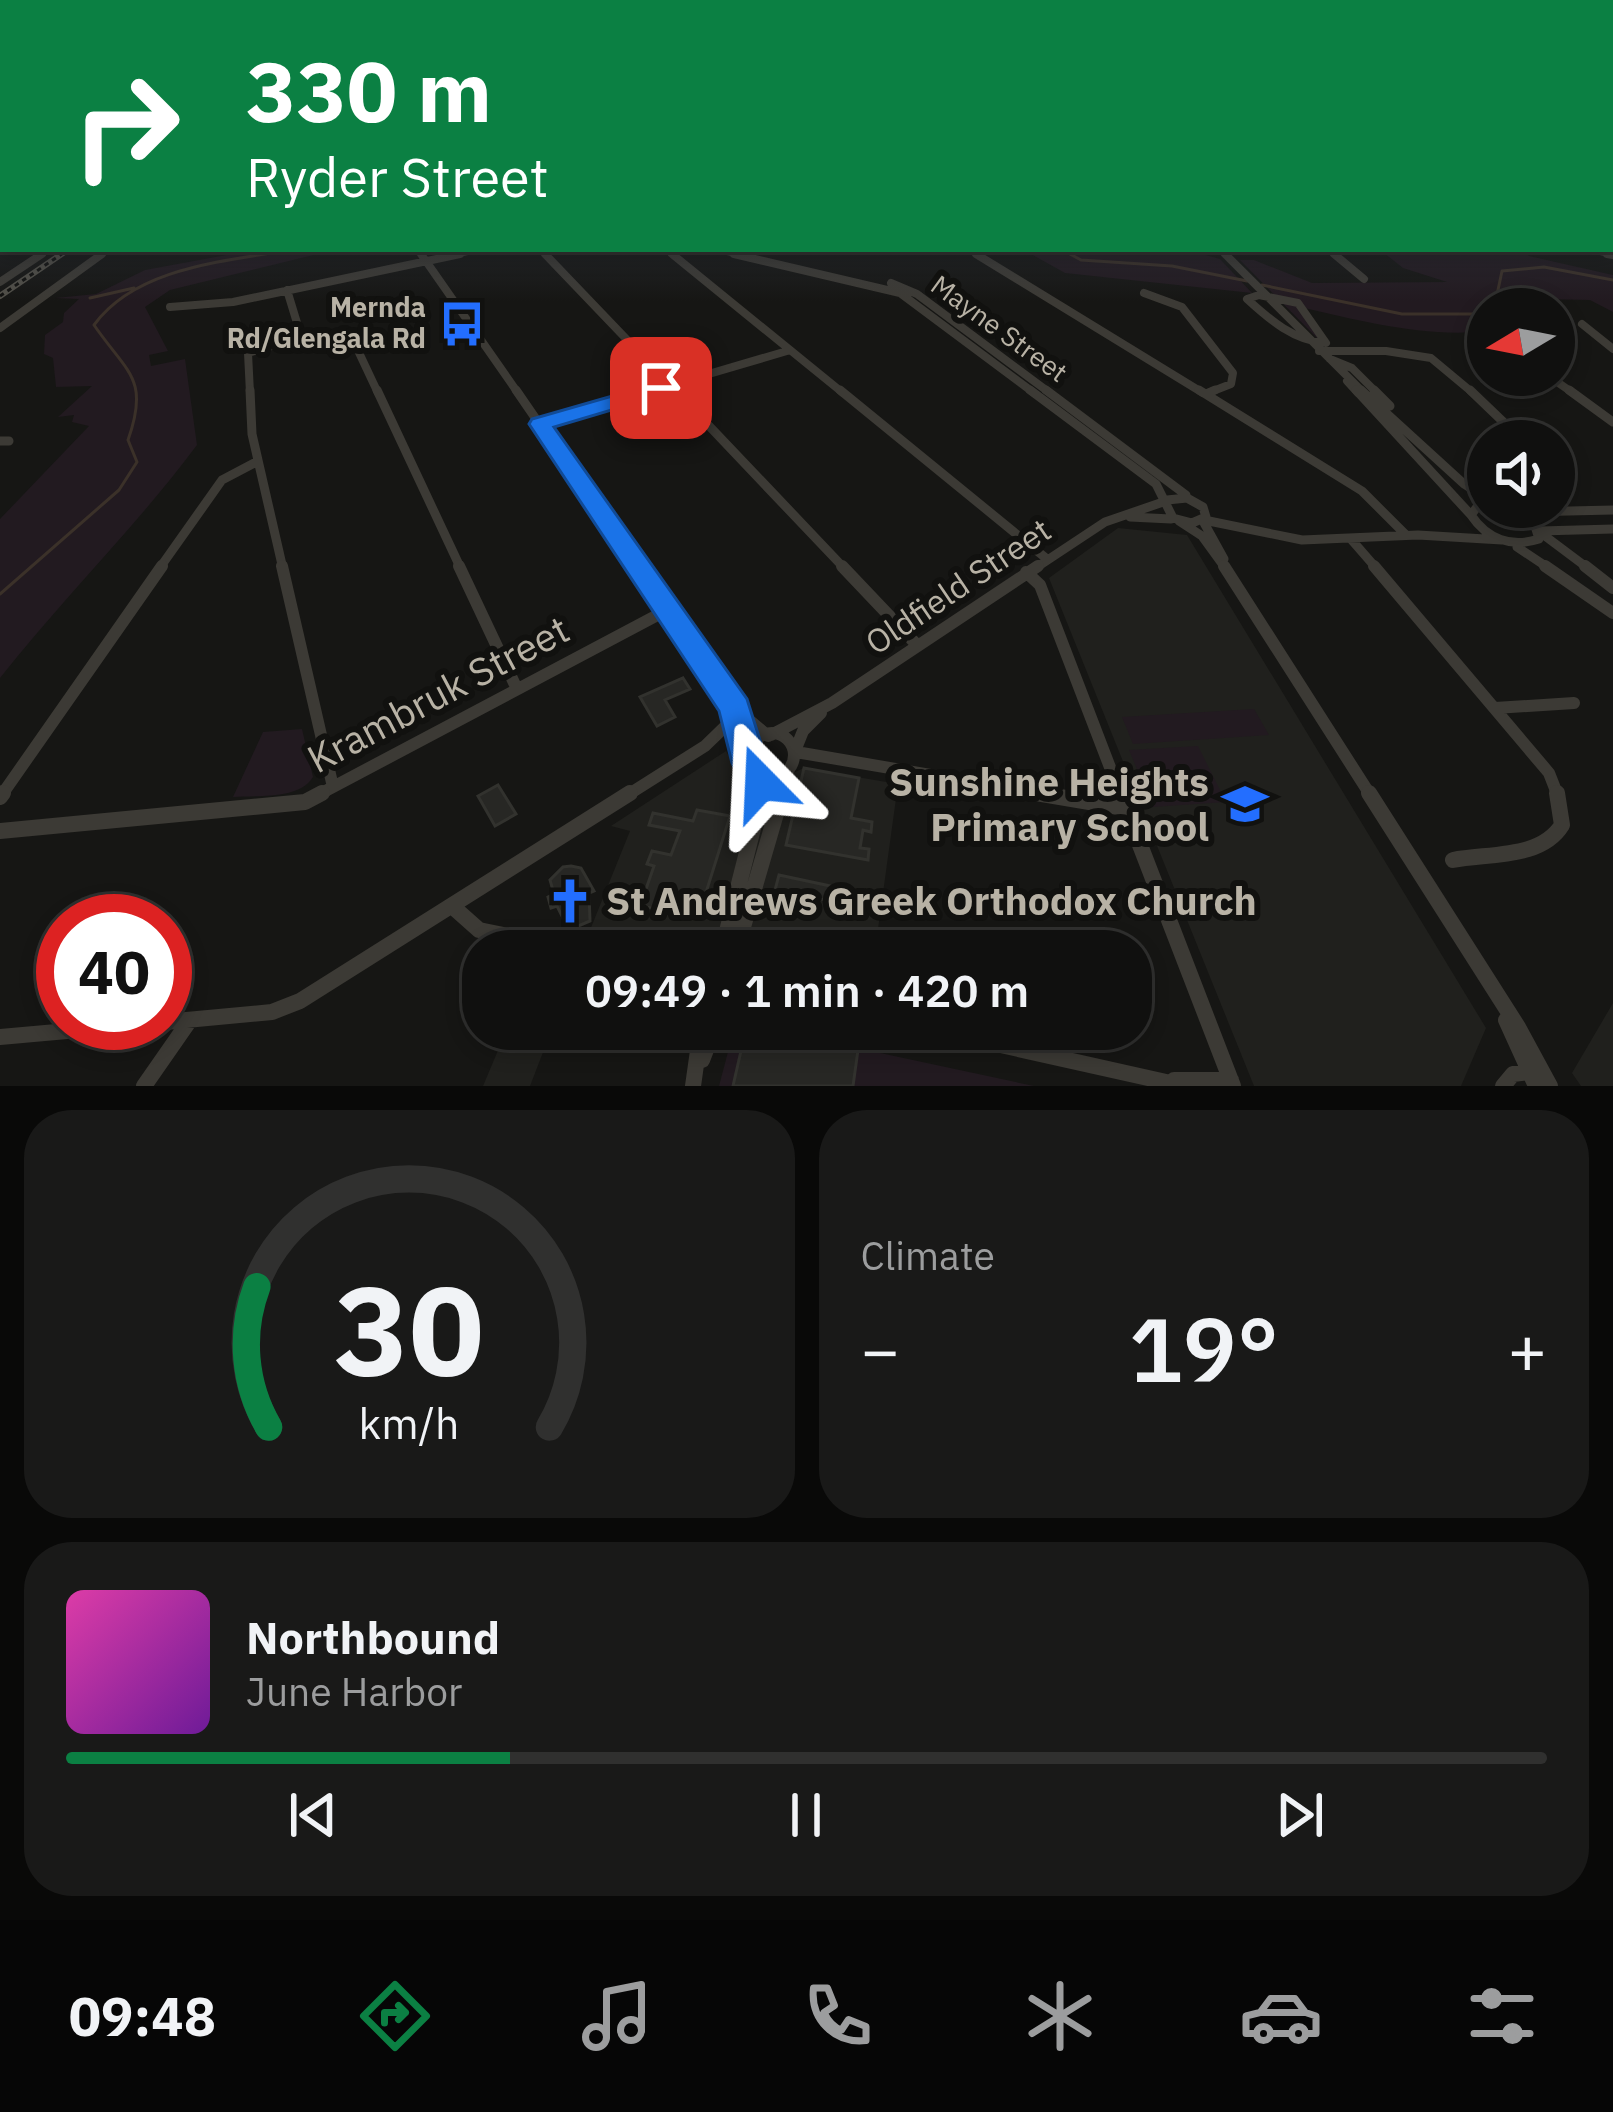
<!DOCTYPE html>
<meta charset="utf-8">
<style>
:root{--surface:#10100f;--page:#191918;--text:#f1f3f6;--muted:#9c9d9e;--line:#30302f;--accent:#0b8043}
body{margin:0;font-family:"IBM Plex Sans",sans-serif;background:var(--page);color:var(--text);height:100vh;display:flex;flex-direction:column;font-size:45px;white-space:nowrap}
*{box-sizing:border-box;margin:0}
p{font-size:39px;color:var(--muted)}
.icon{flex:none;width:66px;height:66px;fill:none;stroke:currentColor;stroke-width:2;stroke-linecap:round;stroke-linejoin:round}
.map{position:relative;height:1086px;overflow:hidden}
.panel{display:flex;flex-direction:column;gap:24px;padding:24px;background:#090908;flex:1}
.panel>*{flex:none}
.guide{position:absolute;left:0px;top:0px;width:1614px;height:252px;box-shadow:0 6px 18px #0003,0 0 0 3px var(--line);background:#0b8043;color:#fff;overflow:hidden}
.needle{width:78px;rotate:260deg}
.buttons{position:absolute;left:1467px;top:288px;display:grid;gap:24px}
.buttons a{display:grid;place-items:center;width:108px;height:108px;border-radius:50%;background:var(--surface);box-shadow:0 6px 18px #0003,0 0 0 3px var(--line);font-size:60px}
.speed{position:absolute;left:36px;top:894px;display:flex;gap:24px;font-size:60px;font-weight:700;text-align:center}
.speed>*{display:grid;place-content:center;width:156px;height:156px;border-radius:50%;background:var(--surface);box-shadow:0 6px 18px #0003,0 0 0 3px var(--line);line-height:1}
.speed .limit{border:18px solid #d22;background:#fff;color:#111}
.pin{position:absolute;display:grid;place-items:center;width:102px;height:102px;color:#fff;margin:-51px;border-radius:24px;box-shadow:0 6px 18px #0006}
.me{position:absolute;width:132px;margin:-66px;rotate:339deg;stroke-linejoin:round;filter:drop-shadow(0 0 9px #0008)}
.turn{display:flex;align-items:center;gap:42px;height:252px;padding:0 48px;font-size:54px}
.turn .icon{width:156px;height:156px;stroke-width:2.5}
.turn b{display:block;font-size:84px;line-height:102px}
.big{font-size:90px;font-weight:600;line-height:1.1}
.panel .card{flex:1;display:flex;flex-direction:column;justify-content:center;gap:18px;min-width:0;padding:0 42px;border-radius:48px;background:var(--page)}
.panel .dial{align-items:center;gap:0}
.dial svg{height:312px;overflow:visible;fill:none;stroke:var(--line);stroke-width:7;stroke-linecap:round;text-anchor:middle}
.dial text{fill:var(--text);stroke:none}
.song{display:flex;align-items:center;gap:36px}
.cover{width:144px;height:144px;border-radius:18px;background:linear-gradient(135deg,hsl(320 70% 55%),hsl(280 70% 35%))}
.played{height:12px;border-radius:6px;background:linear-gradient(90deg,var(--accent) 30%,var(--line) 30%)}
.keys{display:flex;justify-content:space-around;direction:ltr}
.heat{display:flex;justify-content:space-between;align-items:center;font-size:66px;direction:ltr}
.panel .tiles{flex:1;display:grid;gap:24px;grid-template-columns:1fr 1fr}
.card:last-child{grid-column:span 2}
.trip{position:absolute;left:462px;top:930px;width:690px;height:120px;border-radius:48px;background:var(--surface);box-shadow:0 6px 18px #0003,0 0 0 3px var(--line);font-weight:600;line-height:120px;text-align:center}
.dock{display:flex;height:192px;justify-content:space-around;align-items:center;background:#060606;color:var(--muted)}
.dock .icon{width:84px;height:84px}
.dock .on{color:var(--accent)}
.dock b{font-size:54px;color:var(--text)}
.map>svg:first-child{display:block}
</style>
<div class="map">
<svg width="1613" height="1086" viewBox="0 0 1613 1086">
<rect width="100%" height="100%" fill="#161614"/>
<path fill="#20201d" d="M1118,528l69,7 299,493 -25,58h-207l-205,-508z
M726,751l18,29 36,-1 24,-11 94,16 -23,167h-213l-74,-16 42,-104 -19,-5z
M1613,1003v83h-32l-9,-13z
M507,1029h45l-22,57h-47z"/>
<path fill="#221a20" d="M259,249h79l-168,41 -25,17 23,44 -19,4 2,11 34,-7 12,86c-61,82 -134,153 -197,233v-159l89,-93 -17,-4 2,-7 -16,2 34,-31 -36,1 -3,-29 -9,-4 1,-19 18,-13 1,-9 15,-14 -24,-1 41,-4 49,-24z
M1022,249h162l36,10 32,34 -187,-20z
M1379,249h139l11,7 84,19v37l-23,-12 -52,-1 1,10h-51v22c-64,7 -126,-10 -188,-24l21,31 -3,1 -78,-79h14l58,23 135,-1 -44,-14z
M1254,709l15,26 -136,9 -11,-27z
M302,729l11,48c-14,23 -55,18 -80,20l30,-65z
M1198,746l28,56 -73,5 -24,-57z
M734,1029h34l266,57h-315z"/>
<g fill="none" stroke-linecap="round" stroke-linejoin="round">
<path stroke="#3b3129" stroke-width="3" d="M1061,249l20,11 91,6 75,15
M1262,285l140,29h86
M90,298l44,-10
M1494,309l8,-38 42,-4 69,13
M0,594l119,-104 18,-28 -9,-22c22,-62 -1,-67 -34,-115 43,-59 135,-64 201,-76"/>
</g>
<path fill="#272724" stroke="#32322e" stroke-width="3" d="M683,678l7,11 -25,11 10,17 -18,9 -17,-29z
M804,768l55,10 -8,40 21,4 -1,10 -8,-2 -3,18 9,1 -1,11 -82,-15z
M498,785l18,29 -21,12 -17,-30z
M697,810l33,6 -32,102 -71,-15 6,-14 12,3 9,-26 -7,-2 5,-13 19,4 9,-24 -31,-6 4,-12 40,8z
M571,866l10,2 13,23 -5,2 1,28 -21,9 -12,-24 -6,2 -3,-11 6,-3 -4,-14 13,-13z
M779,875l70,15 -3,14 -71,-14z
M746,1029h22l90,21 -5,36h-120z"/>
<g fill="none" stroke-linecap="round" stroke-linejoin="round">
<path stroke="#3c3a35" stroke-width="6" d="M418,249l5,8
M541,249l7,8
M666,249l9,8
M715,249l32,8
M969,249l12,8
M1221,249l7,8
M1329,249l9,8
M1587,249l26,6
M38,257l11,-8
M98,257l10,-8
M446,257l35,-8"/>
<path stroke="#3c3a35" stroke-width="8" d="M421,254l97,139
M545,254l133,139
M672,254l171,139
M734,254l166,39 134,100
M976,254l227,139
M1225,254l139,139
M1334,254l30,25
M1607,254l6,1
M0,282l42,-28
M891,283l26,11 133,99
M287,290l14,46
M1144,293l38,14 51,66 -2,11 -23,9
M1259,295l39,8 28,40c-32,-2 -56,-23 -79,-44z
M170,307l63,-5 227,-48
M1582,324l31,25
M0,328l102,-74
M1319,351h67l45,7 42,35
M1330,359l22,9 25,25
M1547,375l26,18
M1347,381l11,12
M250,393l-2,-40 64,-19 42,8 24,51
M644,393l143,-42"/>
<path stroke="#3c3a35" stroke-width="9" d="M250,390l2,44 31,135
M377,390l84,179
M516,390l123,179
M675,390l170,179
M840,390l207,169
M1030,390l126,94 17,34 19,5 14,-6 -3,-10 -16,-9 -20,2
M1046,390l140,105
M1199,390l163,101 44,44
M1356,390l115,125
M1361,390l103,94 24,15
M1374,390l16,16
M1470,390l48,46
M1569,390l44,32
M1206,394l9,-4
M540,424l114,-34
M0,441h9
M1488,506l-11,1 -6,8c16,24 40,33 68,24l-5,-16 -34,-16
M1525,512l88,-2
M1130,517l41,2
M1204,520l98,20 116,-5 84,5
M1179,521l23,15 24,33
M1203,521l21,38
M1540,531l73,-2
M1541,533l48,36
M1350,538l27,31
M1517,547l33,22
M159,569l63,-89 36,-19
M1034,569l71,-47 61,-21"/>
<path stroke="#3c3a35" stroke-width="12" d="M282,566l51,221
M459,566l58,123
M637,566l98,142 33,28
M842,566l75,79
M1224,566l147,230
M1374,566l175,207 9,23
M1545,566l68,47
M1585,566l28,22
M1026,572l14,13 81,211
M1495,708l79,-5
M735,710l12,46
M750 755a22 22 0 1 1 44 0a22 22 0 1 1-44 0Z
M771,735l61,-32 206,-137
M795,751l8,-20 18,-18
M796,752l258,44
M754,769l8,27
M1,796l161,-230
M316,796l351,-186
M626,796l79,-50 32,-31
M781,796l8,-27"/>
<path stroke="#3c3a35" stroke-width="16" d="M1036,793l89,15
M1120,793l113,293
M1369,793l149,234 32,59
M0,797l3,-4
M0,831l305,-29 17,-9
M1453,860c36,-7 88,-1 109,-35l-5,-32
M452,906l27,24 101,21
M722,951l40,-158
M736,951l46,-158
M1506,1020l30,66
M165,1022l107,-10 28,-11 330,-208
M929,1029l255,57
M0,1037l156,-14
M702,1060l12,-31
M1174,1080h57
M144,1086l46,-66
M693,1086l8,-57
M1503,1086l10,-12 16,-2"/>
<g stroke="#514f48" stroke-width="6">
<path id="rail" d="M0,296l69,-47"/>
</g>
<use href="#rail" stroke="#11110f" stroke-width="3" stroke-dasharray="4.5" stroke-linecap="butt"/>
</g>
<linearGradient id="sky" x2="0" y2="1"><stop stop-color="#0c0c0b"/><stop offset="0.5" stop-color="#363c45"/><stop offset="1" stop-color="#363c45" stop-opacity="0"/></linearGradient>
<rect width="1613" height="301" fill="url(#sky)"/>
<path fill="#1a73e8" stroke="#114b97" stroke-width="3" d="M661,382l8,2v9l-115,34 193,272 19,60 13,24 -5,11 -13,5 -13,-5 -16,-31 -13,-52 -190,-287 3,-5z"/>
<defs>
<g id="bus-bare" transform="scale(3.6)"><path d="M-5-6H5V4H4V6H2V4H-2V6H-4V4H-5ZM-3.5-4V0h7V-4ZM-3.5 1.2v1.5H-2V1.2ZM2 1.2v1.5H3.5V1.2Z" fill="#236eff" stroke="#11110f" stroke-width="2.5" paint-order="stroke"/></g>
<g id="school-bare" transform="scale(3.6)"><path d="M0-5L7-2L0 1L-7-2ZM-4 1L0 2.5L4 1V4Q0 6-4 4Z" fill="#236eff" stroke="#11110f" stroke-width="2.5" paint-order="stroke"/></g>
<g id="church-bare" transform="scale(3.6)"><path d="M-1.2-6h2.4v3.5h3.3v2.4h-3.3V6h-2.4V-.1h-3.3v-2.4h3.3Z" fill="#236eff" stroke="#11110f" stroke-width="2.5" paint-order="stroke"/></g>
</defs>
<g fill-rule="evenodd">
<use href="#bus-bare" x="462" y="324"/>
<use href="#school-bare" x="1245" y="804"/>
<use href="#church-bare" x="570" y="901"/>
</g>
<g text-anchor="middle" stroke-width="12" stroke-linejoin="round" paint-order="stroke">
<g font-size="27" font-weight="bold" fill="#b8b2a5" stroke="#11110f" text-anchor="end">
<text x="426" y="317">Mernda<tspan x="426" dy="31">Rd/Glengala Rd</tspan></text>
</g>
<g font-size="27" fill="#b8b2a5" stroke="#11110f">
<text transform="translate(999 329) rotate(36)" y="9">Mayne Street</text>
</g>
<g font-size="33" fill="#b8b2a5" stroke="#11110f">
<text transform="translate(958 586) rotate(-34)" y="12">Oldfield Street</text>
</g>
<g font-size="39" fill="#b8b2a5" stroke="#11110f">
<text transform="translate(438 694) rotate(-28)" y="14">Krambruk Street</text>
</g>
<g font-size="39" font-weight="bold" fill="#b8b2a5" stroke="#11110f" text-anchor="end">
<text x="1209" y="796">Sunshine Heights<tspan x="1209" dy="45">Primary School</tspan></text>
<text x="606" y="915" text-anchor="start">St Andrews Greek Orthodox Church</text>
</g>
</g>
</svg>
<div class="buttons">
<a><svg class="needle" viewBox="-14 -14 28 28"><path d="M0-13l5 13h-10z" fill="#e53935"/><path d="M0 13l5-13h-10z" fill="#9c9d9e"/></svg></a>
<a><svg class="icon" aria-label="sound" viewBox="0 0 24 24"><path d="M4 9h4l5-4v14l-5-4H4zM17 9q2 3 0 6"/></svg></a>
</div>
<div class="speed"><div class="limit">40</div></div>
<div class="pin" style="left:661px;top:388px;background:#d93025"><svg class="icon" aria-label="arrive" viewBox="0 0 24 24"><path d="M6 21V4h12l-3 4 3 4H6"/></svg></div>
<svg class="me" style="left:761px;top:783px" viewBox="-20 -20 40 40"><path d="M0-17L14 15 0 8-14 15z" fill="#1a73e8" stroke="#fff" stroke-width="4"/></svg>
<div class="trip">09:49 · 1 min · 420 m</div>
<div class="guide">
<div class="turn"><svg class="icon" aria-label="right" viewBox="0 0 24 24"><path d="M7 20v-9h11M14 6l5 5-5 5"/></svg><div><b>330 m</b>Ryder Street</div></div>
</div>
</div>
<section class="panel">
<div class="tiles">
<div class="card dial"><svg viewBox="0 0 100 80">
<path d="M14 69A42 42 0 1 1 86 69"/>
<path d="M14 69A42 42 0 0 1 11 33" stroke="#0b8043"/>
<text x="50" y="56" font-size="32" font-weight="700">30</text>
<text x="50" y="72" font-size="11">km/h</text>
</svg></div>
<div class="card"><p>Climate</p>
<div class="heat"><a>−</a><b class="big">19°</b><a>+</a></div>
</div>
<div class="card">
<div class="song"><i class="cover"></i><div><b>Northbound</b><p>June Harbor</p></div></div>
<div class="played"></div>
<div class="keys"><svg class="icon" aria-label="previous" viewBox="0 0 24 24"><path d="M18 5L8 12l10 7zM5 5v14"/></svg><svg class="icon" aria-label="pause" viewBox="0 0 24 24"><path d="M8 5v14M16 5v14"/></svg><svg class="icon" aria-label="next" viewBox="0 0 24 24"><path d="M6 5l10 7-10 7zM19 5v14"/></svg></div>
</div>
</div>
</section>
<nav class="dock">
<b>09:48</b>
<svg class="icon on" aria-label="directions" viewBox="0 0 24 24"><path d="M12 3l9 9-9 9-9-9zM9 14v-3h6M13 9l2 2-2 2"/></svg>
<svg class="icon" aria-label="music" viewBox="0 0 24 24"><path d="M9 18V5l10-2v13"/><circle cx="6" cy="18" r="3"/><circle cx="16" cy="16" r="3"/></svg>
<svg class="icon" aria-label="phone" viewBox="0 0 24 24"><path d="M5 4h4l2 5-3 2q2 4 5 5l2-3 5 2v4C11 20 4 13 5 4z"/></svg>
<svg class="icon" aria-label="climate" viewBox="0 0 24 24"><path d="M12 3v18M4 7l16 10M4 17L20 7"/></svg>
<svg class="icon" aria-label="car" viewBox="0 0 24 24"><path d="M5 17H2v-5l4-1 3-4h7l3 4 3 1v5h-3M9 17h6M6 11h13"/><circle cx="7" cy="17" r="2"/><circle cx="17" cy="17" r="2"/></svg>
<svg class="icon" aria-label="filters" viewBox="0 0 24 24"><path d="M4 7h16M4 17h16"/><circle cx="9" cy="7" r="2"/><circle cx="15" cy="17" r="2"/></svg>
</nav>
